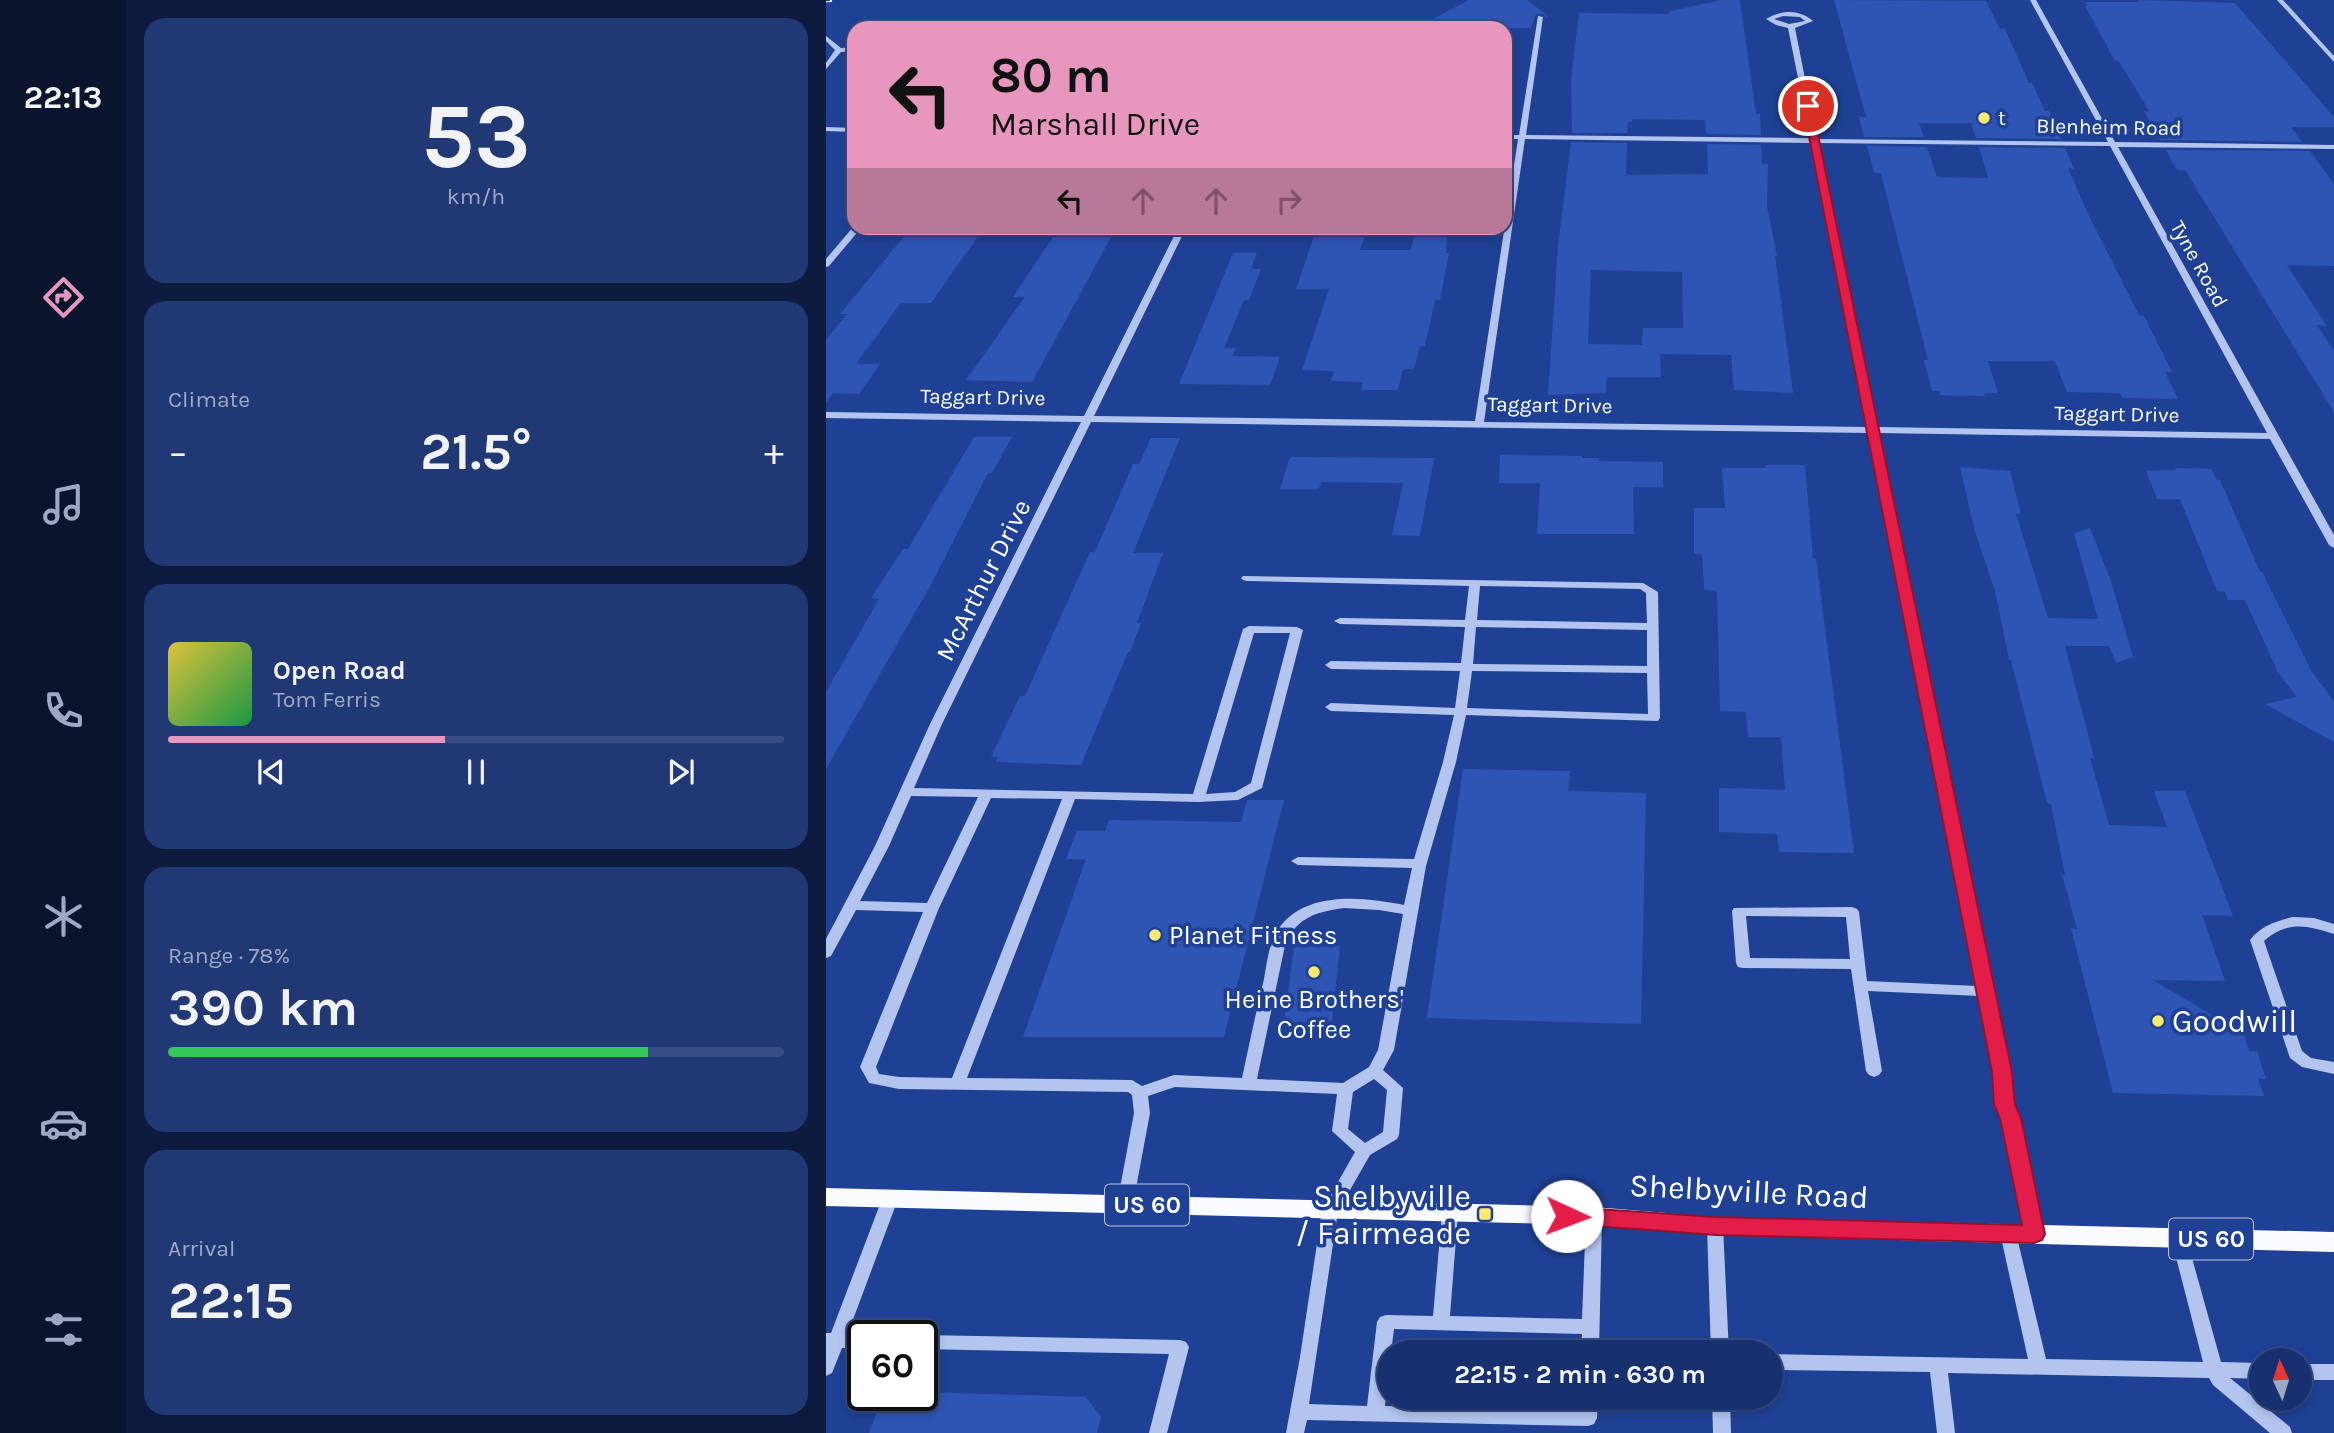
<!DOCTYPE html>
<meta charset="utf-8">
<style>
:root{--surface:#173170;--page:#203975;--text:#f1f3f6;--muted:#9ea9c3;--line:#364c83;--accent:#e797bd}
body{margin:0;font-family:Karla,sans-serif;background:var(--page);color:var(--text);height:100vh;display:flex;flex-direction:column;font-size:26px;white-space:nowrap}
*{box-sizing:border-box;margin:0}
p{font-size:23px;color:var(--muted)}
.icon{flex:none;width:38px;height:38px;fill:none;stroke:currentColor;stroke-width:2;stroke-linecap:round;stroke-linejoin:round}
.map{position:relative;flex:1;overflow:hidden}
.details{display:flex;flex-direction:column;gap:18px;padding:18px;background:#0d1b3e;width:700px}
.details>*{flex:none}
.guide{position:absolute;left:21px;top:21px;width:665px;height:214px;border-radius:21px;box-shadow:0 4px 10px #0003,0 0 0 2px var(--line);background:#e797bd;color:#111;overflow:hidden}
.needle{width:46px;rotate:356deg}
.controls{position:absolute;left:1423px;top:1348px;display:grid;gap:14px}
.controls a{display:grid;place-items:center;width:63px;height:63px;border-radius:50%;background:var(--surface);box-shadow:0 4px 10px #0003,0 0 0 2px var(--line);font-size:35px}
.speed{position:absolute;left:21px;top:1320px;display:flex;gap:14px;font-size:35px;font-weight:700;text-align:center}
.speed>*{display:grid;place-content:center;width:91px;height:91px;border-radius:50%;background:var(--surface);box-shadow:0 4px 10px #0003,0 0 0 2px var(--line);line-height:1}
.speed .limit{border:4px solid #111;border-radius:10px;background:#fff;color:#111}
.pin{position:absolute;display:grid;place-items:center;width:60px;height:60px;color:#fff;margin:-30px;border:4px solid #fff;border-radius:50%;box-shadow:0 2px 7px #0007}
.me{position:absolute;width:77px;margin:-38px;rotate:92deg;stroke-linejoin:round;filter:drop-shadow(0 0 5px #0008)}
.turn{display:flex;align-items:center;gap:24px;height:147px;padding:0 28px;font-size:32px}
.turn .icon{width:91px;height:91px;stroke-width:2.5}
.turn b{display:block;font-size:49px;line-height:60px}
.lanes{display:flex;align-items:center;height:66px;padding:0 28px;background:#0003;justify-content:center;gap:35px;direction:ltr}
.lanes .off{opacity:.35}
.big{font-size:52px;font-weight:700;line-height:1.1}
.details .tile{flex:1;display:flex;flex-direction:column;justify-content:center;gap:10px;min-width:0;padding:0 24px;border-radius:21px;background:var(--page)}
.details .dial{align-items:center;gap:0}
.dial b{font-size:91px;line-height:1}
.song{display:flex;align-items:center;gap:21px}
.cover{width:84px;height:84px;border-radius:10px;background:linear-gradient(135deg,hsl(50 70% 55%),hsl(140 70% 35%))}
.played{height:7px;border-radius:4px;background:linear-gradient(90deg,var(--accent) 45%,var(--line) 45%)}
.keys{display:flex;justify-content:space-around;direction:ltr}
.heat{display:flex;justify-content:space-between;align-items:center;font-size:38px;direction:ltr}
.charge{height:10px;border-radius:5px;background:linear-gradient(90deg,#34c759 78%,var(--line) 0)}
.trip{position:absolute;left:551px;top:1340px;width:406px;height:70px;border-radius:35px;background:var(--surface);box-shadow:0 4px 10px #0003,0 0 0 2px var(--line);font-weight:700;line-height:70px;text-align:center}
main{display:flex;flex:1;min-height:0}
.tabs{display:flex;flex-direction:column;width:126px;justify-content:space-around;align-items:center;background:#09142d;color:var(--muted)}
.tabs .icon{width:49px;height:49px}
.tabs .on{color:var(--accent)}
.tabs b{font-size:32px;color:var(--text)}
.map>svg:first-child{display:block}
</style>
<main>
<nav class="tabs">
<b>22:13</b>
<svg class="icon on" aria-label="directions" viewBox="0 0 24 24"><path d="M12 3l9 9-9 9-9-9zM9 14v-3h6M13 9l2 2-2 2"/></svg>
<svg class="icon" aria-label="music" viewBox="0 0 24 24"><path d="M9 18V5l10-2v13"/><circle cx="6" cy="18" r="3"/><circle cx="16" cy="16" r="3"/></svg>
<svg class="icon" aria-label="phone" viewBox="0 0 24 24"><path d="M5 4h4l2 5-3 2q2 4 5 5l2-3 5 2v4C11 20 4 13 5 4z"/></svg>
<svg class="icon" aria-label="climate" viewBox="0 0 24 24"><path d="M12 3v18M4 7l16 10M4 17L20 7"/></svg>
<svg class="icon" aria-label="car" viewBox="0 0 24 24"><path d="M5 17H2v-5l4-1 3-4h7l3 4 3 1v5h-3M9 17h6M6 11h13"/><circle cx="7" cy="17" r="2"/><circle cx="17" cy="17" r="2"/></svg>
<svg class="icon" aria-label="filters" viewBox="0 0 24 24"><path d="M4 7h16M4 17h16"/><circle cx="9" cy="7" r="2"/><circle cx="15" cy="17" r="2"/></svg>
</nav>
<section class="details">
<div class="tile dial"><b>53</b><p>km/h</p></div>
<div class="tile"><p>Climate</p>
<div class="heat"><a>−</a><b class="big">21.5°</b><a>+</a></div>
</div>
<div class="tile">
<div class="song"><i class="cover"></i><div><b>Open Road</b><p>Tom Ferris</p></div></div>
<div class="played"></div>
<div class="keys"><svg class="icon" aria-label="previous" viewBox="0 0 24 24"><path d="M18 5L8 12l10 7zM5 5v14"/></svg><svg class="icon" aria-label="pause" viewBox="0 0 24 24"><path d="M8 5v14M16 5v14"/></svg><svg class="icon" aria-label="next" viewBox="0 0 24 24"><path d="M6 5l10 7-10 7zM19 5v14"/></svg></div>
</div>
<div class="tile"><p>Range · 78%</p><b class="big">390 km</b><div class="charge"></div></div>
<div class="tile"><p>Arrival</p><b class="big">22:15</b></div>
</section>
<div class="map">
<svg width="1508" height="1433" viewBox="0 0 1508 1433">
<rect width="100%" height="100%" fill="#1f4195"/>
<path fill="#2e55b3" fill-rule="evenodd" d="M643,0h58l21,16 -2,2 -2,-4h-8l-5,14h-115z
M896,0h18l16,114h4l1,21 -55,-1 -1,-14 -73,-1v3h-4l-1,11h-55l-1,-53 8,-67 90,1 1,-3z
M1008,0l152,1 14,28h5l24,54h3l13,28h4l12,28 -85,-1 -5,-15h-52l5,14h-60l-5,-20h7z
M1312,0l97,3 99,114v10h-43l11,15 -142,-2 -16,-29 6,1 -31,-50 -5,-3 -29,-53h3l-3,-4h54z
M745,142l56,1 -1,32 82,-1 -1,-30 54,1 1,19h6l-1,42 10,50h-2l18,137 -59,-3 -3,-35 -71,-1 1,23h-54l-1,16 -58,2 10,-149zM765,270l91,2 1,56h-40l-1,17 -54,-1z
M1041,146l60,1 10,30 51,1 -9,-31 86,1 9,21 -6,-1 21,48 50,99 5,1 28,56h-7l13,27 -56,-1 -2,-5 -53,-1 -12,-31h-67l10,32h-14l1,3 -45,-1v-4h-8l-8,-31h4l-47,-187h-7z
M1340,150l144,1 24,33v82l-47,-1 40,61 -10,-1 17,26v61l-149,-242h-8z
M85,228h33l-5,7h40l-48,68h-30l-45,61h24l-21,30 -26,-1 -7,10v-63l21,-26h-7z
M233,228h57l-84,154 -66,-2 59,-83h-12z
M594,228h28l-2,25h3l-9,47h-5l-10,46h-5l-6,23h-11l-5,21h-37l2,-8 -32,-1 3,-10 -32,-1 27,-81h-33l20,-59 51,1 -7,19h51l3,-15h4z
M407,253h24l-6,16h10l-12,31h-5l-20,48h12l-4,8 48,1 -10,28 -91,-1z
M148,437h38l-20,36h-4l-55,108 -107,188v-77l53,-93 -8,-1 32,-49h5z
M325,438h29l-47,115h30l-26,70h4l-11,29h-2l-47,113 -85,-3 2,-5h-7l29,-61h5l65,-144h5l38,-88h6z
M674,455l82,1v2h17v3l64,1v25h-30l1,47h-97l3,-51h-41z
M464,457l144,1 -14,78 -28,-1 11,-52 -82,-1 -2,7h-39z
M940,465h39l8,93h3l38,295 -75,-1 -2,-18 -58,-2v-44l66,2 -4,-53h-33l-2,-25 -26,-1 -3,-120 -13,-1 -2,-36h-8v-46h31l-3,-40h44z
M1134,467l50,4 11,43h-5l32,104 50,1 -24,-86 16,-5 21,53 22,76 -17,6 -7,-17h-44l29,112h-4l19,67 58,2 -13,-36h31l48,125 -31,-1 23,66 -72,-1 91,54 5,17h8l9,28h-8l6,17 -151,-3 -42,-165 6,1 -15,-55 3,1 -14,-71 -4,-1 -36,-143h-2l-14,-69 -20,-59z
M1349,468l36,1 6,11h3l40,92h2l49,98 23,32v40l-69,-38 31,-7 -19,-27 -32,-70h-17l-4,-9h-7l-37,-92h-23l-11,-28 30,-1z
M637,769l107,2 -2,20 78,2 -5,231 -214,-6z
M421,800h37l-60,237h-201l63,-178h-20l11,-28h28l4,-11 132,2z
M514,946l-9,84 -35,1 1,-9 -13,1 10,-76z
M96,1392l164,5 15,20 -4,16h-228l10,-27h6l5,-11h32z"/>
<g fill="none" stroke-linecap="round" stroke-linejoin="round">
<path fill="#b3c5ef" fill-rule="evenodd" d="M1204,0h6l79,142 219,3v4l-216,-2 216,388v13l-5,-3 -59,-106 -392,-6 132,638 3,34 5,13 24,116 -2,5 -6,2 -6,-2 -2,-5 -24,-116 -5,-13 -3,-34 -14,-75 -112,-5 14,80 -3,4 -5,2 -5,-2 -3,-4 -15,-102 -108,-1 -5,-1 -2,-4 -4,-52 2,-3 118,-1 5,2 2,3 8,69 110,5 -109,-553 -777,-11 -149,302 -28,64 279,6 50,-165 6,-3 48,1 6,3 -41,158 -24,12 -40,2 -123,-3 -108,279 165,2 10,6 32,-11 68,3c7,-33 14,-66 22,-99 3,-16 5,-38 15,-51 27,-38 86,-31 125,-23l8,-37 -114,-3 -7,-4 7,-4 116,2 29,-97 11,-47 -123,-4 -6,-4 6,-4 124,5 5,-37 -129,-2 -6,-4 6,-4 130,2 4,-36 -125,-3 -6,-3 6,-3 125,2 4,-34 -222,-5 -4,-1 -2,-2 2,-2 400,7 15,9 2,126 -2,3 -192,-6 -10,47 -30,104 -32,184 -11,20 20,18 -4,47 -2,4 -27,16 -32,56 -29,193 58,2 10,-84 3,-5 6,-2 47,1 9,-103 2,-5 6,-2 6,2 2,5 -8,103 132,3 4,-103 2,-5 6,-2 6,2 2,5 -3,137h-18l1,-19 -188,-5 -3,24h-1l-5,53 194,4 1,-12h18l-1,20 -3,6 -6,2 -281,-6 -3,13h-18l14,-76 22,-147 33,-58 -23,-21 5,-37 -162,-7 -27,9 2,17 -17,91 -2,5 -6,1 -6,-1 -2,-5 17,-91 -2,-18 -4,-3 -229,-3 -30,-6 -9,-16 63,-155 -67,-2 -25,46 -5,2v-19l49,-93 55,-122 151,-302 -255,-4v-6l258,4 94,-188h8l-92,188 381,5 43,-282h-13v-4h14l19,-119 5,1 -17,118 284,3 -22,-110 -12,-3 -10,-6c15,-9 33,-10 47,2l-18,7 22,111 291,3zM957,16l17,1 5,4 -16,3 -15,-5zM699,139l286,4 56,284 -383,-5zM992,143l292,3 157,287 -390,-6zM654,586l160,3 6,4 1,30 -170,-3zM650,627l171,3v36l-174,-2zM428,633h36l-39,150 -16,9 -29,2zM646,671l175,2 1,41 -181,-6zM85,796l67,1 -51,106 -67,-2 29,-55zM165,798l71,1 -110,279 -53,-1 -20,-3 -3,-7 63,-159zM518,908l35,2 24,4 -25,136 -9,17 -26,16 -86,-4 27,-129c9,-31 30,-38 60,-42zM920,916l100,1 4,42 -100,-1zM548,1079l13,11 -4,42 -18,11 -17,-14 5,-37z
M1451,0h6l51,56v6z
M0,36l15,12 13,-1v4l-13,1 -15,17v-6l9,-13 -9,-9z
M0,127l28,1v4l-28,-1z
M28,226l7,2 -32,38 -3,1v-8z
M1467,917l21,1 20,6v10c-27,-8 -46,-14 -70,7l38,110 9,7 23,4v12l-32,-7 -12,-9 -40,-118c11,-14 26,-19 43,-23z
M64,1193l6,1 2,5 -50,134 20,2h-5v13h-21l-10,25 -6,3v-43h5l51,-134 2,-5z
M889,1219l6,2 2,5 6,127h-18l-4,-127 2,-5z
M1182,1226l6,2 2,5 30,126 157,3 -32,-124 2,-5 6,-2 6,2 36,129 40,1v16l-31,-1 60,49 2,6h-22l-57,-48 -4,-7 -261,-5 7,60h-18l-7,-61 -159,-2v-16l257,5 -28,-126 2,-5z
M94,1335h2l258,5 6,2 3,5 -22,86h-18l20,-79 -247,-5v-14z
M1474,1364h34v16h-34z
M886,1398h18l1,35h-18z"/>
<path fill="#fafbff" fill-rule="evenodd" d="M0,1188l768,19 121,10 619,15v20l-619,-17 -121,-10 -768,-19z"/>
<g stroke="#fff" stroke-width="4.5">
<path id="rail" d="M0,0h4"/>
</g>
<use href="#rail" stroke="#1f4195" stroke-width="2.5" stroke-dasharray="9" stroke-linecap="butt"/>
</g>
<path fill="#e11d48" stroke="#92132f" stroke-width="2" d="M982,103l4,3 200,966 3,33 6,13 24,116 -3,6 -8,3 -318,-8 -149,-11 -8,-2 -3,-6 3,-6 8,-3 149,10 306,8 -22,-107 -6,-13 -2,-33 -189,-966z"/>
<g fill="#fce973" stroke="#1f4195" stroke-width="2.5">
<circle cx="1158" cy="118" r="7"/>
<circle cx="329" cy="935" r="7"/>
<circle cx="488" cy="972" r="7"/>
<circle cx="1332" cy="1021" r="7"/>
<rect x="652" y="1207" width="14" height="14" rx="3.5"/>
</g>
<g text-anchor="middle" stroke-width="7" stroke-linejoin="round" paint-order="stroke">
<g font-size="21" fill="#fff" stroke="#1f4195" text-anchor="start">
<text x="1172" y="125">t</text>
</g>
<g font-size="21" fill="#fff" stroke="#1f4195">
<text transform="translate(1283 127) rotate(1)" y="7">Blenheim Road</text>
<text transform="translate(1373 264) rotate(61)" y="7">Tyne Road</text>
<text transform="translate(157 397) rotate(1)" y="7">Taggart Drive</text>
<text transform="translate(724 405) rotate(1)" y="7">Taggart Drive</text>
<text transform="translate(1291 414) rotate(1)" y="7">Taggart Drive</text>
</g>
<g fill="#1f4195" stroke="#bcc6df" stroke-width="2">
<rect x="279" y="1184.5" width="84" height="41" rx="5"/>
<rect x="1343" y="1218.5" width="84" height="41" rx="5"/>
</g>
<g font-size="24" font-weight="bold" fill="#fff">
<text x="321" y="1213">US 60</text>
<text x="1385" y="1247">US 60</text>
</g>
<g font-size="26" fill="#fff" stroke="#1f4195">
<text transform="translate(157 580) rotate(-63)" y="9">McArthur Drive</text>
</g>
<g font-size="26" fill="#fff" stroke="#1f4195" text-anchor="start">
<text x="343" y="944">Planet Fitness</text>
<text x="488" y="1008" text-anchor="middle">Heine Brothers'<tspan x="488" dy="30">Coffee</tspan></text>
</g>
<g font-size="32" fill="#fff" stroke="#1f4195" text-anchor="start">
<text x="1346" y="1032">Goodwill</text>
<text x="645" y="1207" text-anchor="end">Shelbyville<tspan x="645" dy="37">/ Fairmeade</tspan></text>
</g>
<g font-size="32" fill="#fff" stroke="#1f4195">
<text transform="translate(923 1191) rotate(3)" y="11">Shelbyville Road</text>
</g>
</g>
</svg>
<div class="controls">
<a><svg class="needle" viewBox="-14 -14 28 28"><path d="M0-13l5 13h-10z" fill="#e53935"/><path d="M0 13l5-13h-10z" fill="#9ea9c3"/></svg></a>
</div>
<div class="speed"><div class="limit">60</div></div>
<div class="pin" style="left:982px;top:106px;background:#d93025"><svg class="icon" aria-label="arrive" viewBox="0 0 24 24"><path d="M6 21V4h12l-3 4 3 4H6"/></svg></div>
<svg class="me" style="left:741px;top:1216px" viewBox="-20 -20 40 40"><circle r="19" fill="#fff"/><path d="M0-13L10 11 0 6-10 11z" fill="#e11d48"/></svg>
<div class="trip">22:15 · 2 min · 630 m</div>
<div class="guide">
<div class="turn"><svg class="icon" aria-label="left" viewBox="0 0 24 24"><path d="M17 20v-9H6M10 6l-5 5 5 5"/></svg><div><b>80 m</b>Marshall Drive</div></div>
<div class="lanes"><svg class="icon" aria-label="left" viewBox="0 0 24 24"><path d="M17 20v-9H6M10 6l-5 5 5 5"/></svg><svg class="icon off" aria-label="ahead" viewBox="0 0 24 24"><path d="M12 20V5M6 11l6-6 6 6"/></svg><svg class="icon off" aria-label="ahead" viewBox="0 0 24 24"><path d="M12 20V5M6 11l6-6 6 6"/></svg><svg class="icon off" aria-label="right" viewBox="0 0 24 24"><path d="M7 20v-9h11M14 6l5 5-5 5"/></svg></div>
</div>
</div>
</main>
